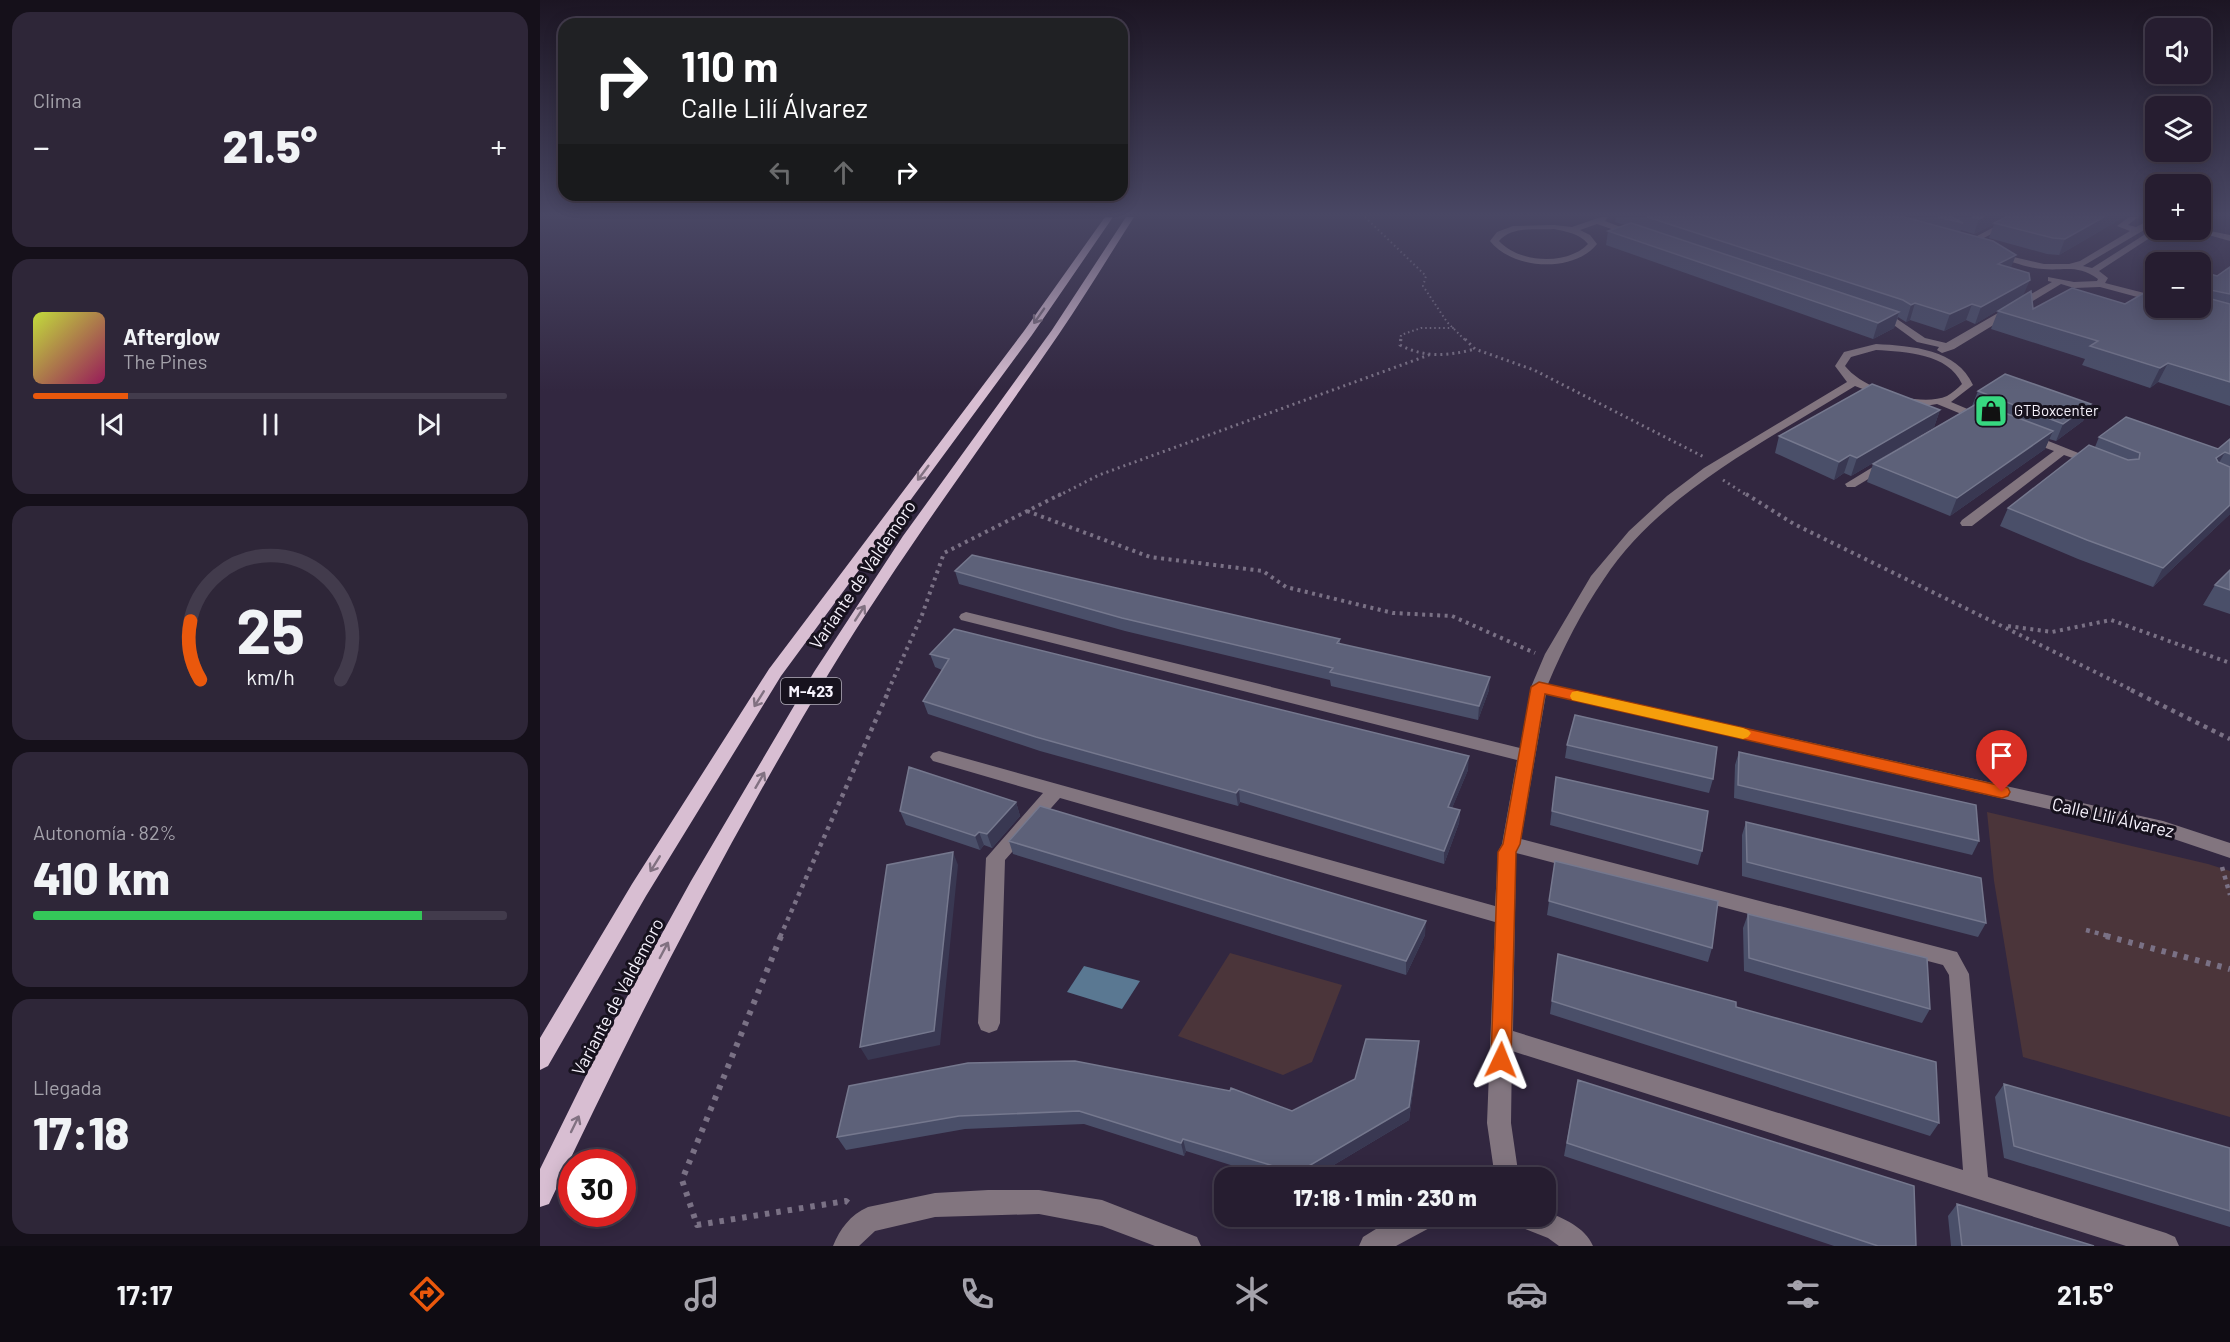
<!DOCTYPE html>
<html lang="es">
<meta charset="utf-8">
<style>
:root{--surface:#261d30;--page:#2e2638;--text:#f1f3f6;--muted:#a4a2ab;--line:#423b4c;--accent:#ea580c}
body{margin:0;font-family:Barlow,sans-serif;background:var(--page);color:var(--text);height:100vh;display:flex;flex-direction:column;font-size:22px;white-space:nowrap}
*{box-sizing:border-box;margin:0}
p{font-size:20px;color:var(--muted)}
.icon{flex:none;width:33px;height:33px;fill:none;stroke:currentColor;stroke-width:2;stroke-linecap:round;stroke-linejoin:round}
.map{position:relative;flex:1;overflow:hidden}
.details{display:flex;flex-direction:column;gap:12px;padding:12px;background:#15101a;width:540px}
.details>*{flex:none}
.top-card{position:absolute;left:18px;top:18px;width:570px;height:183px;border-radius:18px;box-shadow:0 3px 15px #0003,0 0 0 2px var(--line);background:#202124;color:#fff;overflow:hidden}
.buttons{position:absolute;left:1605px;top:18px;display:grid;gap:12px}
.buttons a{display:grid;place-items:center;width:66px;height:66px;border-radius:12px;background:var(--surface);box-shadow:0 3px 15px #0003,0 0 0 2px var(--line);font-size:30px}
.speed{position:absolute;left:18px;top:1149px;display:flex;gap:12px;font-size:30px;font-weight:700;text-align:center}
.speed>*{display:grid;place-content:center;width:78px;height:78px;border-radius:50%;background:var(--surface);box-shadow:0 3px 15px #0003,0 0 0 2px var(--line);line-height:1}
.speed .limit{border:9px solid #d22;background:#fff;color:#111}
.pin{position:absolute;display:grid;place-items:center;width:51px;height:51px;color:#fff;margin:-62px -26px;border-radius:50% 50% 50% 0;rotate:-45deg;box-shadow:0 0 6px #0007}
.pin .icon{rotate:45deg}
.me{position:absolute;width:66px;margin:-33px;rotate:2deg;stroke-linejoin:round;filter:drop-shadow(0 0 4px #0008)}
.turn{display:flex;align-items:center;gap:21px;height:126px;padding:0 24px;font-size:27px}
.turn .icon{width:78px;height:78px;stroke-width:2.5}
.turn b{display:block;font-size:42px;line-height:51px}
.lanes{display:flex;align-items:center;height:57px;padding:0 24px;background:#0003;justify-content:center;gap:30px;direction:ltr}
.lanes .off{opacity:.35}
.big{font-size:45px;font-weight:800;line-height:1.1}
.details .tile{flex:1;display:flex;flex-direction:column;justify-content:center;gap:9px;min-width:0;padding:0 21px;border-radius:18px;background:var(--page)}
.details .dial{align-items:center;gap:0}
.dial svg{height:156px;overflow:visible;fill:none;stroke:var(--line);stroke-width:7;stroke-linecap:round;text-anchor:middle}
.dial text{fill:var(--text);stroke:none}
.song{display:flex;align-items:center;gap:18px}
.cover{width:72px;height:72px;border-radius:9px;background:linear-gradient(135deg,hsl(70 70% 55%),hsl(330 70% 35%))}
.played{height:6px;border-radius:3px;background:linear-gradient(90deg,var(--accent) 20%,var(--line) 20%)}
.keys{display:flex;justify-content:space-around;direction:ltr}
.heat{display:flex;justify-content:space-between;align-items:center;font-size:33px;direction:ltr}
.charge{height:9px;border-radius:4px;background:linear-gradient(90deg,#34c759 82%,var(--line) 0)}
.trip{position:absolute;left:674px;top:1167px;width:342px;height:60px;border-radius:18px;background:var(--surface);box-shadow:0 3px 15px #0003,0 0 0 2px var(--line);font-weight:800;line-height:60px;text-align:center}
.tabs{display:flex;height:96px;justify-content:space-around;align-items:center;background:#0f0c13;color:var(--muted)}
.tabs .icon{width:42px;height:42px}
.tabs .selected{color:var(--accent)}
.tabs b{font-size:27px;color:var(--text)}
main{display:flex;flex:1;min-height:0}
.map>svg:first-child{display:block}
</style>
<main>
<section class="details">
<div class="tile"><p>Clima</p>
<div class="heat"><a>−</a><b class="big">21.5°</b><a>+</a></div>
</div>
<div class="tile">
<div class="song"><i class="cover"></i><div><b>Afterglow</b><p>The Pines</p></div></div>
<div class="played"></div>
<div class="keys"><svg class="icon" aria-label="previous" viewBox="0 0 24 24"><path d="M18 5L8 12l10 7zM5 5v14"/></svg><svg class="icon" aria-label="pause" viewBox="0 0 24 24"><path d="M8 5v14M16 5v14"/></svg><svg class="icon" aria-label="next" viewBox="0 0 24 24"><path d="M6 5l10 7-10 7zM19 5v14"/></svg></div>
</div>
<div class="tile dial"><svg viewBox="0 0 100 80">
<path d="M14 69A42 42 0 1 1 86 69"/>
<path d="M14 69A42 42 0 0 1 9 39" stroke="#ea580c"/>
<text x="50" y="56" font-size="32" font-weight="700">25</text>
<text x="50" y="72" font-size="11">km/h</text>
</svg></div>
<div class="tile"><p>Autonomía · 82%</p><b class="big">410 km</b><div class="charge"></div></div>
<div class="tile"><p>Llegada</p><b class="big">17:18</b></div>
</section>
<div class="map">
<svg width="1690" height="1246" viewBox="0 0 1690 1246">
<rect width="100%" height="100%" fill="#322740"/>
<path fill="#4b353a" d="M1447,812l221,52 22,7v246l-207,-60 -29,-176z
M690,953l112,32 -30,77 -29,13 -105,-39z"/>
<path fill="#5a7892" d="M544,966l56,15 -18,28 -55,-17z"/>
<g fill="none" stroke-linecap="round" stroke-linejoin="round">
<path stroke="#7a7185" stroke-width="2" stroke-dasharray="1.5 3" stroke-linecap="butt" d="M825,217l61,59 -3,10 24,36 19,19
M860,341l1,-6 20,-7h33"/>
<path stroke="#7a7185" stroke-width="3" stroke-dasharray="2 4" stroke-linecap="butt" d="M861,339l-1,6c25,13 48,11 75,4
M925,339l10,10 59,21 170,87
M1183,480l25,16
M518,496l41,-21 330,-120"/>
<path stroke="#7a7185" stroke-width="4" stroke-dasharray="3 4.5" stroke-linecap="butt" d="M1206,494l48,30 340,167
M487,511l123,46 113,14 23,16 107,26 59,3 83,37
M1468,626l44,6 59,-12 119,43
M348,691l34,-76 22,-62 117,-59"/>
<path stroke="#7a7185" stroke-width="4.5" stroke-dasharray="4 5" stroke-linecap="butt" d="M1591,690l99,49
M1682,867l8,28
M1546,930l26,7
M240,937l109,-247"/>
<path stroke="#7a7185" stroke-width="6" stroke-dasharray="4.5 7" stroke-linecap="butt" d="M241,936l-99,244 15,45 149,-24 5,4
M1566,936l124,33"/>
<path fill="#82757f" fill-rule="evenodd" d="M1061,217h7l-3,4 34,13 -4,3 -38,-13 -17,6 10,5 7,9c-23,29 -84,26 -107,-3l7,-9 16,-6 41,-1 18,2zM1014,229c13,3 25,4 34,15 -21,22 -69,19 -89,-3 13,-15 37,-11 55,-12z
M1473,217h10l-56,30 -7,-2z
M1589,217h9l-10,8 8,2 19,-10 1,6 -73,43 9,2 63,-40 7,2 -63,41 9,7 -3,5 51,13v6l-56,-15 -26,1 -13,-4 -107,65 -12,4 -5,-3 2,-3 -22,-5 -26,-19 -19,-8 5,-3 20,7 28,19 21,5 106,-61 -4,-1v-4l26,5 23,-1 1,-2c-21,-15 -33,-8 -55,-10 -17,-1 -35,-9 -51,-13v-4l52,12h25l11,-3 50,-30 -13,-5z
M1660,229l30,6v6l-39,-11z
M1336,344c36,2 81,5 97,41l-22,17 33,14v4h-8l-39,-16 -12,2 -32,-5 -38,-15c-85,53 -195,107 -251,193 -22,32 -41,69 -56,105l615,137 67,22v15l-68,-23 -616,-141 -25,145 436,113 12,22 19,203 178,56 9,4 4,9h-53l-614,-195 -1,72 8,55h-24l-8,-55 8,-201 -435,-124 -55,62 -5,163 -3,7 -8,3 -8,-3 -3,-7 8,-165 57,-65 -110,-32 -3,-4 3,-4 6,-2 556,155 3,-54 4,-8 15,-84 -556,-140 -2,-3 2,-3 5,-2 554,136 11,-61 14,-33 46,-78 38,-45 38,-35 37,-28 143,-86 -12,-16 9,-14zM1336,350c30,2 72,3 86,34 -4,4 -10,9 -15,12 -28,12 -84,-7 -102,-30l6,-9zM976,853l427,112 6,10 14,195 -450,-139z
M1488,433l73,29 -6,4 -31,-11 -92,71h-10l-2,-3 2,-3 92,-69 -30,-11 -2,-3z
M1346,459l6,4 -2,3 -35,21h-8l-2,-3z
M448,1190h51l63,10 95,37 4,9h-46l-53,-20 -63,-12 -104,3 -60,14 -16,15h-26c7,-17 17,-31 35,-39l67,-14z
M1005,1211c18,7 40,16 48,35h-34l-11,-8 -33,-13 -3,-9h33z
M857,1216h41l-3,9 -39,21h-37l4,-9z"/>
<path fill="#d8bed2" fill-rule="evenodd" d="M565,217h8l-81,118 -251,341 -135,220 -98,170 -8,4v-32l92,-154 137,-215 255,-338z
M586,217h8c-25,39 -49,79 -75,117 -77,112 -159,222 -230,339 -103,172 -195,350 -280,531l-9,3v-38l66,-134 85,-154 123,-209 89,-136 149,-206z"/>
</g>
<path fill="#4a4f69" d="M1076,217h508l-65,38 -12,-1 -58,-16 5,-14 -20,10 -13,-4 -1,2 51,36 12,28 10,13 92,-5 75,4v-37l17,5 13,-9v139l-72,-24 -8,6 -68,-23 3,-6 -94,-30 7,-18 9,-6 -32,19 -9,-4 -22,11 -34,-11 -4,2 -8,-5 -4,11 -21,11 -267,-94 2,-14 17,-6 -10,-3z
M1438,391l113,13 -8,17 -27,20 -7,-2 -4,10 -95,67 -83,-34 6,-18 99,-58z
M1400,410l-6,17 -83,49 -7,-3 -10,7 -59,-27 4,-17z
M1559,437l119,12 12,-10v75l-77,73 -75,-28 -78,-33 8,-18 87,-61z
M1690,570v44l-27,-9 12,-20z
M415,571l385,68v5l149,46 -11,30 -147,-34 -1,-6 -205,-49 -166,-47z
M390,654l538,116 -16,38 8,2 -1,13 -15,41 -204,-62 -2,4 -198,-55 -112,-37 -5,-13 19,-31 -7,-3z
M1027,745l146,34 -4,14 -144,-35z
M1199,752l240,89 -7,14 -238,-57 1,-33z
M1016,777l146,74 -4,14 -148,-40z
M476,802l4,14 -28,32 -8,-3 -4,5 -74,-25 -6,-14z
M1206,822l240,101 -8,14 -236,-61v-41z
M469,841l416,94 -19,40 -393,-121z
M1015,861l157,87 -4,14 -161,-47z
M1208,914l182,95 -8,14 -178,-52 -1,-43z
M1018,954l381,169 -9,13 -380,-122z
M879,1041l-1,13 -9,66 -97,58h-40l-86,-27 -2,5 -100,-32 -119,5 -119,21 -9,-13 238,-76 217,50 63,-32z
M1038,1080l338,166h-82l-270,-90z
M1464,1084l226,64v79l-226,-69 -9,-61z
M1417,1204l137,42h-143l-3,-30z"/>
<path fill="#393852" d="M1444,217h24l-14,6v1l-20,10 5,-15z
M1564,217h20l-65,38 6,-16z
M1476,255l-6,15 -12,-6z
M1490,280l-7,16 -48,28 6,-17z
M1375,303l-5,17 -4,2 5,-17z
M1432,304l-6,16 -22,11 6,-17z
M1359,312l-5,16 -21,11 5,-16z
M1628,363l-10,19 -8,6 10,-20z
M1551,404l-8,17 -27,20 7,-17z
M1400,410l-6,17 -83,49 6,-18z
M1513,431l-8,18 -95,67 7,-18z
M1685,452l-10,18 1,-12z
M1310,455l-6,18 -10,7 5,-18z
M1690,505v9l-77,73 10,-19z
M950,677l-1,13 -11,30 1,-14z
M929,756l-1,14 -21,50 1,-13z
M699,789l1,13 -2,4 -2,-13z
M476,802l4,14 -28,32 -5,-14z
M920,810l-1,13 -15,41v-13z
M439,832l5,13 -4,5 -5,-14z
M413,852l5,13 -18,180 -72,15 -8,-13z
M886,921l-1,14 -19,40v-14z
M879,1041l-1,13 -9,66 -97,58h-14l-1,-5z
M643,1139l3,12 -2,5 -3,-13z"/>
<path fill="#5d6179" stroke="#75788e" stroke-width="1.5" d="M1107,217h257l89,24 23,14 -18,9 31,9 1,7 -49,27 -9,-3 -22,10 -35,-11 -4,2 -8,-5z
M1398,217h14l11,6z
M1431,217h13l-5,2z
M1466,217h98l-39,22 -12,-1 -59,-15z
M1091,223l268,89 -21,11 -270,-92z
M1690,267v27l-30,-6v-17l17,5z
M1616,286v22h44v-12l30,8v78l-62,-19 -8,5 -70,-22 8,-5 -100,-30 33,-20 2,18 39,-21 53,16z
M1465,374l86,30 -28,20 -85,-33z
M1332,384l68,26 -83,48 -7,-3 -11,7 -60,-26z
M1438,403l75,28 -96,67 -84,-34z
M1586,417l92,32 12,-10v15l-5,-2 -9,6 2,4 12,5v38l-67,63 -76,-28 -79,-32 81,-63 39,15 11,-1 1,-6 -41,-16z
M432,555l368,84 -3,4 153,34 -11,29 -149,-34 3,-4 -211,-50 -167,-47z
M1690,570v20l-15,-5z
M414,629l515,127 -21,51 12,3 -16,41 -205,-62 -3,4 -200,-56 -113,-36 26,-42 -19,-5z
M1035,715l142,32 -4,32 -146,-34z
M1199,752l237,53 3,36 -241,-56z
M369,767l107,35 -29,32 -8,-2 -4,4 -75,-25z
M1016,777l152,34 -6,40 -150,-40z
M500,806l386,115 -20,40 -397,-120z
M1206,822l235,56 5,45 -239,-61z
M413,852l-19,179 -74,16 27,-182z
M1015,861l163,40 -6,47 -163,-47z
M1208,914l179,44 3,51 -181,-51z
M1018,954l178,48v5l200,55 3,61 -387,-122z
M826,1039l53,2 -10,66 -112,66 -114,-34 -2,4 -102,-32 -120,5 -122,21 12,-51 119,-23 107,-2 155,30 1,-3 61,23 63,-32z
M1038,1080l336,106 2,60h-38l-311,-103z
M1464,1084l226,64v63l-216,-65z
M1417,1204l137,42h-132z"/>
<defs><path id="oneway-shaft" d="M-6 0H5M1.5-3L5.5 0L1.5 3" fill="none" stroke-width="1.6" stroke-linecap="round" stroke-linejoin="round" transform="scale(1.5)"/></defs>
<g stroke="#817181">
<use href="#oneway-shaft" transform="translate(499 316) rotate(125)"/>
<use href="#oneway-shaft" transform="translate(383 473) rotate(127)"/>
<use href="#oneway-shaft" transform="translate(320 613) rotate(-57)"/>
<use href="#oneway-shaft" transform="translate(219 699) rotate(122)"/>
<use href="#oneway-shaft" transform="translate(220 780) rotate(-60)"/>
<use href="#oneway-shaft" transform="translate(115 864) rotate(122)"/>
<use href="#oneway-shaft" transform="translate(124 950) rotate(-62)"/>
<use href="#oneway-shaft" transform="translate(35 1124) rotate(-64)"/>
</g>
<linearGradient id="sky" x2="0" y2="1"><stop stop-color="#1c1523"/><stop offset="0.55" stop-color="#494764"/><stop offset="1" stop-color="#494764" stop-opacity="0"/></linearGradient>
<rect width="1690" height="391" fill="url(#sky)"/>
<path fill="#ea580c" stroke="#983908" stroke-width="1.5" d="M999,682l463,104 6,2 2,4 -2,4 -6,2 -457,-104 -25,150 -4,8 -5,208 -3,6 -7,3 -7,-3 -3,-6 7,-208 5,-8 28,-157z"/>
<path fill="#f59e0b" d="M1037,691l166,37 5,2 3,3 -3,4 -5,2 -171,-39 -2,-4 2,-4z"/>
<defs>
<g id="shop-square" transform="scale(1.725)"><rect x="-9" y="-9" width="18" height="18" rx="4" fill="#37d880" stroke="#17121e"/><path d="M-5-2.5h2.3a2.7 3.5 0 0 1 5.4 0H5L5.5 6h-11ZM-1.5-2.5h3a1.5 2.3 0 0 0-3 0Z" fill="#111"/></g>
</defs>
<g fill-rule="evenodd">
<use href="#shop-square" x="1451" y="411"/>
</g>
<g text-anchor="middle" stroke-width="6" stroke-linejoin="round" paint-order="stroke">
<g font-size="15" fill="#f7f3fd" stroke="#17121e" text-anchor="start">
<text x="1474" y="416">GTBoxcenter</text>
</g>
<rect fill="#17121e" stroke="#b4b0ba" stroke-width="1.5" x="241" y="678" width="60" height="26" rx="4.5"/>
<g font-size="16" font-weight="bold" fill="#f7f3fd">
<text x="271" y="697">M-423</text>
</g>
<g font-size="18" fill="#f7f3fd" stroke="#17121e">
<text transform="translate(323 575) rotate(-56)" y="6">Variante de Valdemoro</text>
<text transform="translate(1573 818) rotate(13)" y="6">Calle Lilí Álvarez</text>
<text transform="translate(78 997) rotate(-62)" y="6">Variante de Valdemoro</text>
</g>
</g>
</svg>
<div class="buttons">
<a><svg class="icon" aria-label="sound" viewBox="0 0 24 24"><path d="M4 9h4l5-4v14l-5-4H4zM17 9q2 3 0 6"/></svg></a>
<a><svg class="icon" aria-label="layers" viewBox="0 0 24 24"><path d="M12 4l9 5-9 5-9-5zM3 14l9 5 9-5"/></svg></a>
<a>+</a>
<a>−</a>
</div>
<div class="speed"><div class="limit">30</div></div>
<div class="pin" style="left:1462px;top:792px;background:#d93025"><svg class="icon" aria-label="arrive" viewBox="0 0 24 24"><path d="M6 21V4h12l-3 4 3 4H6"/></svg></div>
<svg class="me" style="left:961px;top:1060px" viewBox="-20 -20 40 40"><path d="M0-17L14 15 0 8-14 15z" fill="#ea580c" stroke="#fff" stroke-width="4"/></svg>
<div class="trip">17:18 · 1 min · 230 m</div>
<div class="top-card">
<div class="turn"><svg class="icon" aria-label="right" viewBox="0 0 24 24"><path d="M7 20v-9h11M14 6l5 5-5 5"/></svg><div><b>110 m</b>Calle Lilí Álvarez</div></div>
<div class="lanes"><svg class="icon off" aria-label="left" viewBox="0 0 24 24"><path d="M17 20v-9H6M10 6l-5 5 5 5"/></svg><svg class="icon off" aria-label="ahead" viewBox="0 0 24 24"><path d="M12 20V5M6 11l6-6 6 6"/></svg><svg class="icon" aria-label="right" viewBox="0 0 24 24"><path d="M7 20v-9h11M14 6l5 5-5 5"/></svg></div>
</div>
</div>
</main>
<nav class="tabs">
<b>17:17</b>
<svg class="icon selected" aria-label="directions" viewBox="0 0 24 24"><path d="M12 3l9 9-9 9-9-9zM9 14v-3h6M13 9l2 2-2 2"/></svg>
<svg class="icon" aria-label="music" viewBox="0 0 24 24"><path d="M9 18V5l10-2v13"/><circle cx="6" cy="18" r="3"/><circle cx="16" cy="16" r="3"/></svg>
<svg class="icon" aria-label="phone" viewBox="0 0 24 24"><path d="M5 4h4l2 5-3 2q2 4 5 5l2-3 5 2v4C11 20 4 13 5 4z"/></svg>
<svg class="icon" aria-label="climate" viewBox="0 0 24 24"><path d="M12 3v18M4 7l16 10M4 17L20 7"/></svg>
<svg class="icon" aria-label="car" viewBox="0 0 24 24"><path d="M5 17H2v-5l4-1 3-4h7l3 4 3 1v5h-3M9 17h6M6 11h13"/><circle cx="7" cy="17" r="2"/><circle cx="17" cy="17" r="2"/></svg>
<svg class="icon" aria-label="filters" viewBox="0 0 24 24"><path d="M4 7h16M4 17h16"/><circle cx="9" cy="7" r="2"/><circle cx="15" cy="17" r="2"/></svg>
<b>21.5°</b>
</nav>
